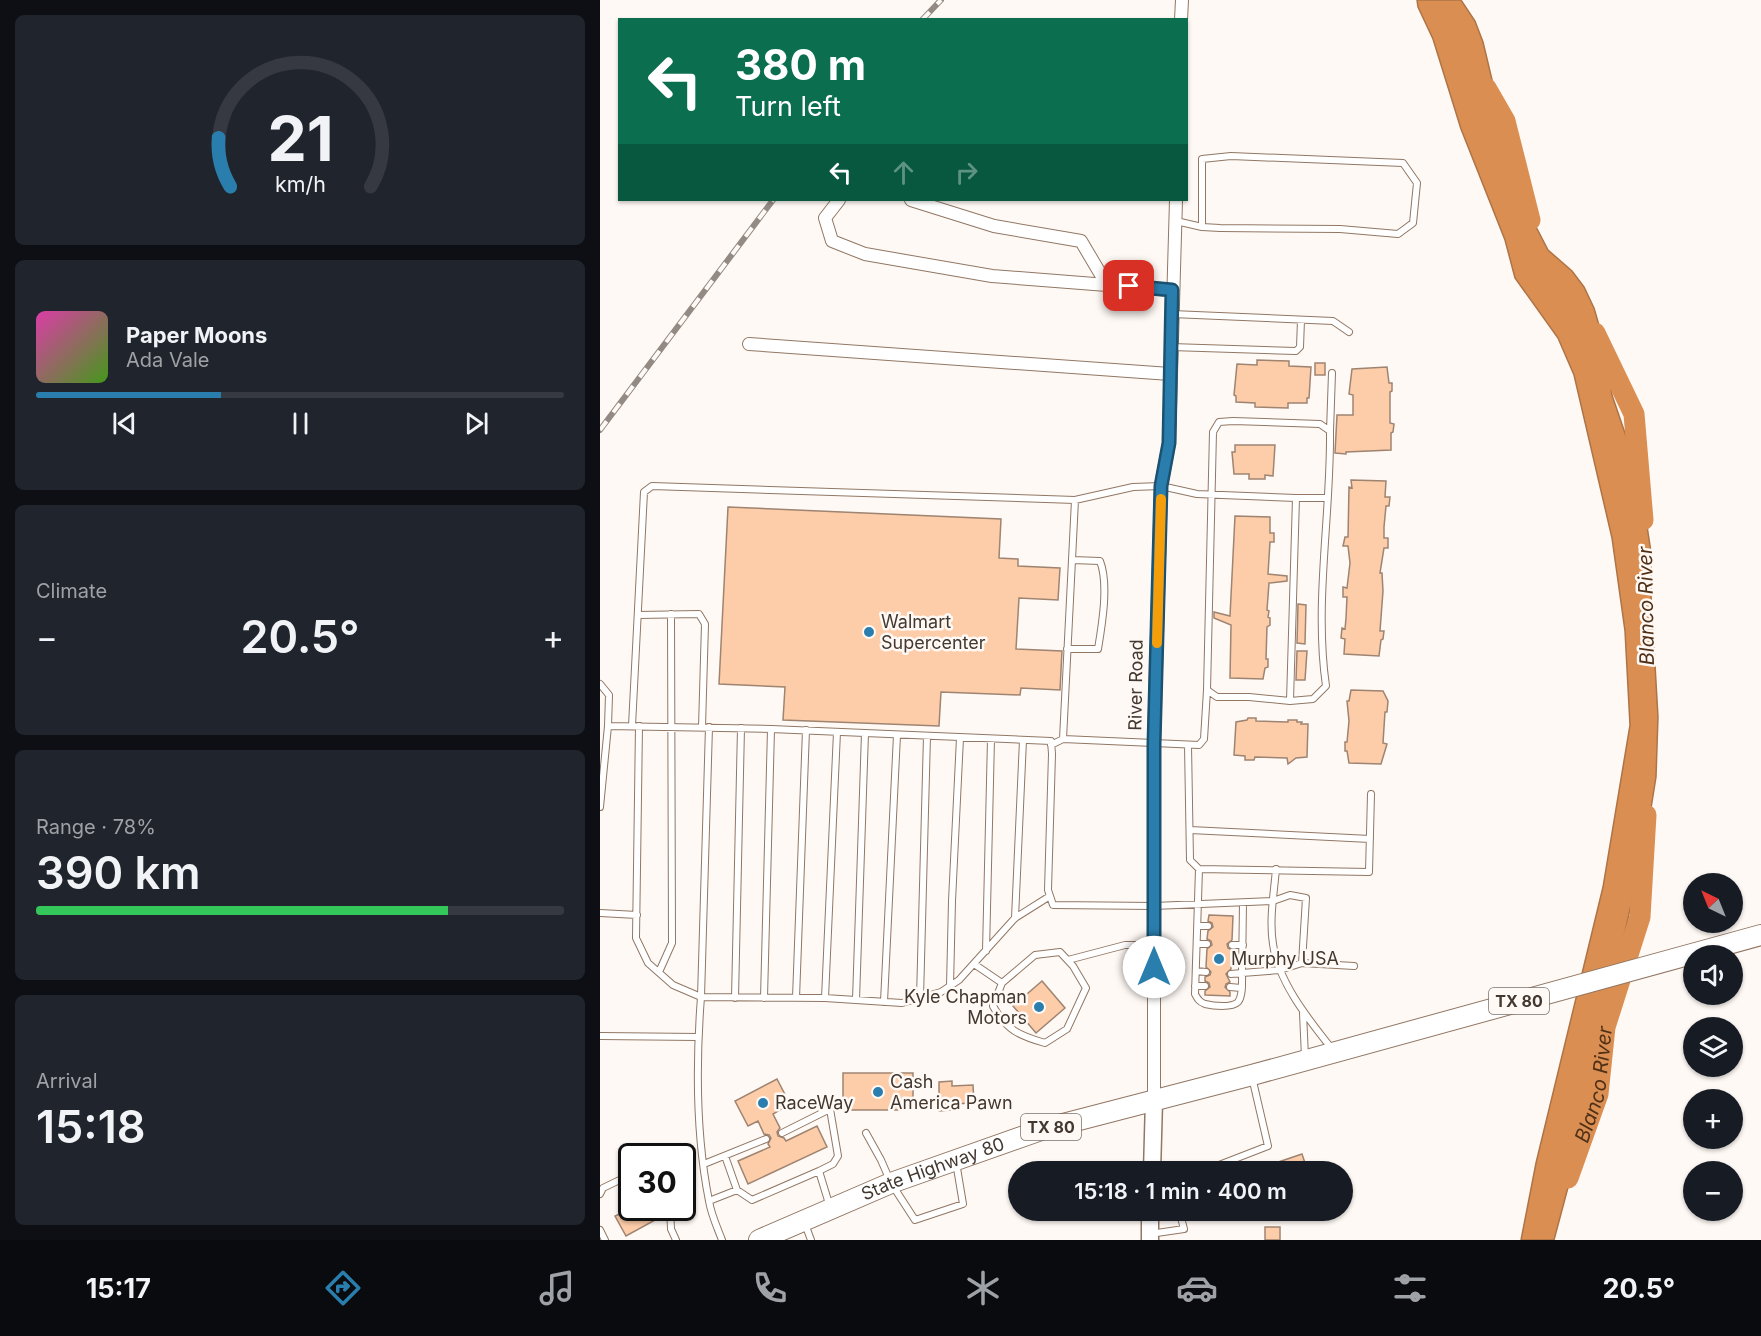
<!DOCTYPE html>
<meta charset="utf-8">
<style>
:root{--surface:#171b24;--page:#20242c;--text:#f1f3f6;--muted:#9ea1a6;--line:#363941;--accent:#2a7eae}
body{margin:0;font-family:Inter,sans-serif;background:var(--page);color:var(--text);height:100vh;display:flex;flex-direction:column;font-size:22px;white-space:nowrap}
*{box-sizing:border-box;margin:0}
p{font-size:20px;color:var(--muted)}
.icon{flex:none;width:33px;height:33px;fill:none;stroke:currentColor;stroke-width:2;stroke-linecap:round;stroke-linejoin:round}
.map{position:relative;flex:1;overflow:hidden}
.drawer{display:flex;flex-direction:column;gap:15px;padding:15px;background:#0d0f14;width:600px}
.drawer>*{flex:none}
.banner{position:absolute;left:18px;top:18px;width:570px;height:183px;border-radius:0px;box-shadow:0 2px 4px #0004;background:#0b6e4f;color:#fff;overflow:hidden}
.needle{width:39px;rotate:317deg}
.buttons{position:absolute;left:1083px;top:873px;display:grid;gap:12px}
.buttons a{display:grid;place-items:center;width:60px;height:60px;border-radius:50%;background:var(--surface);box-shadow:0 2px 4px #0004;font-size:30px}
.speed{position:absolute;left:18px;top:1143px;display:flex;gap:12px;font-size:30px;font-weight:700;text-align:center}
.speed>*{display:grid;place-content:center;width:78px;height:78px;border-radius:50%;background:var(--surface);box-shadow:0 2px 4px #0004;line-height:1}
.speed .limit{border:3px solid #111;border-radius:9px;background:#fff;color:#111}
.pin{position:absolute;display:grid;place-items:center;width:51px;height:51px;color:#fff;margin:-26px;border-radius:12px;box-shadow:0 3px 9px #0006}
.me{position:absolute;width:66px;margin:-33px;rotate:0deg;stroke-linejoin:round;filter:drop-shadow(0 0 4px #0008)}
.turn{display:flex;align-items:center;gap:21px;height:126px;padding:0 18px;font-size:27px}
.turn .icon{width:78px;height:78px;stroke-width:2.5}
.turn b{display:block;font-size:42px;line-height:51px}
.lanes{display:flex;align-items:center;height:57px;padding:0 18px;background:#0003;justify-content:center;gap:30px;direction:ltr}
.lanes .off{opacity:.35}
.big{font-size:45px;font-weight:600;line-height:1.1}
.drawer .widget{flex:1;display:flex;flex-direction:column;justify-content:center;gap:9px;min-width:0;padding:0 21px;border-radius:9px;background:var(--page)}
.drawer .dial{align-items:center;gap:0}
.dial svg{height:156px;overflow:visible;fill:none;stroke:var(--line);stroke-width:7;stroke-linecap:round;text-anchor:middle}
.dial text{fill:var(--text);stroke:none}
.song{display:flex;align-items:center;gap:18px}
.cover{width:72px;height:72px;border-radius:9px;background:linear-gradient(135deg,hsl(320 70% 55%),hsl(100 70% 35%))}
.played{height:6px;border-radius:3px;background:linear-gradient(90deg,var(--accent) 35%,var(--line) 35%)}
.keys{display:flex;justify-content:space-around;direction:ltr}
.heat{display:flex;justify-content:space-between;align-items:center;font-size:33px;direction:ltr}
.charge{height:9px;border-radius:4px;background:linear-gradient(90deg,#34c759 78%,var(--line) 0)}
.trip{position:absolute;left:408px;top:1161px;width:345px;height:60px;border-radius:30px;background:var(--surface);box-shadow:0 2px 4px #0004;font-weight:600;line-height:60px;text-align:center}
.dock{display:flex;height:96px;justify-content:space-around;align-items:center;background:#090b0e;color:var(--muted)}
.dock .icon{width:42px;height:42px}
.dock .active{color:var(--accent)}
.dock b{font-size:27px;color:var(--text)}
main{display:flex;flex:1;min-height:0}
.map>svg:first-child{display:block}
</style>
<main>
<section class="drawer">
<div class="widget dial"><svg viewBox="0 0 100 80">
<path d="M14 69A42 42 0 1 1 86 69"/>
<path d="M14 69A42 42 0 0 1 8 44" stroke="#2a7eae"/>
<text x="50" y="56" font-size="32" font-weight="700">21</text>
<text x="50" y="72" font-size="11">km/h</text>
</svg></div>
<div class="widget">
<div class="song"><i class="cover"></i><div><b>Paper Moons</b><p>Ada Vale</p></div></div>
<div class="played"></div>
<div class="keys"><svg class="icon" aria-label="previous" viewBox="0 0 24 24"><path d="M18 5L8 12l10 7zM5 5v14"/></svg><svg class="icon" aria-label="pause" viewBox="0 0 24 24"><path d="M8 5v14M16 5v14"/></svg><svg class="icon" aria-label="next" viewBox="0 0 24 24"><path d="M6 5l10 7-10 7zM19 5v14"/></svg></div>
</div>
<div class="widget"><p>Climate</p>
<div class="heat"><a>−</a><b class="big">20.5°</b><a>+</a></div>
</div>
<div class="widget"><p>Range · 78%</p><b class="big">390 km</b><div class="charge"></div></div>
<div class="widget"><p>Arrival</p><b class="big">15:18</b></div>
</section>
<div class="map">
<svg width="1161" height="1240" viewBox="0 0 1161 1240">
<rect width="100%" height="100%" fill="#fff9f5"/>
<path fill="#db8e51" stroke="#ad7447" stroke-width="1.5" d="M817,0h44l14,21 8,21 21,88 28,89 16,31 24,21 12,16 10,21 11,38 7,49 15,44 16,61 8,52v43l7,122 -2,60 -9,56 -49,220 -7,48 -37,139h-33l15,-77 67,-276 27,-162 -5,-94 -13,-93 -38,-163 -16,-37 -43,-60 -10,-38 -44,-111 -28,-90 -15,-32z"/>
<g fill="none" stroke-linecap="round" stroke-linejoin="round">
<g stroke="#db8e51" stroke-width="21">
<path d="M886,88l19,33 25,99"/>
<path d="M995,333l39,81 9,106"/>
<path id="s1" d="M968,1178l30,-84 7,-67 35,-110 6,-102"/>
</g>
</g>
<path fill="#fdcca9" stroke="#9e8471" stroke-width="1.5" d="M657,360l32,1v5l22,1 -2,31h-2v5h-19v5l-33,-1v-4l-19,-1v-6l-2,-1 3,-31 20,1z
M715,363h10v12h-10z
M787,367l2,16h3v8l-2,1v31l4,1 -1,8 -2,1v17l-45,2v2l-11,-1 2,-38h16v-20l-4,-1 3,-25z
M635,445h40l-2,31 -8,-1v4h-16v-5h-15l-2,-22h3z
M751,480l35,1 -1,16h5l-1,9h-3l-2,21v11h4v10h-4l-4,25h2l1,18 -3,40h4l-1,8 -2,1 -2,16 -35,-2 1,-15 -4,-1 1,-10 3,1 1,-11 1,-21h-4v-10l4,1 3,-25 -2,-17h-5l2,-9h3l1,-50 3,1z
M128,507l273,12 -2,39 19,1v7l42,2 -2,32 -39,-2 -3,51 46,2 -2,39 -39,-2 -1,7 -79,-3 -2,34 -156,-6 2,-33 -66,-3z
M635,516l35,1v16h4v9h-4l-2,32 19,2v5l-18,2 -2,27 2,1 -1,6 2,1v7l-3,2 -1,32h2v8l-3,1 -2,11 -33,-1 1,-53 -17,-7v-6l16,4z
M698,604l8,1 -1,39 -8,-1z
M697,651h10l-2,29h-9z
M751,690l32,1 5,10 -1,11h-2l-2,31 4,1 -6,20 -32,-1 -2,-12h-2v-9h2l2,-21 -2,-20h2z
M648,718h8v3l32,1v-2h9v2h5l-1,2h7l-1,33 -11,1 -8,6 -1,-6 -32,-1 -1,3h-9v-4l-11,-1 2,-33 11,-2z
M609,915l24,1 -1,24 -5,4 1,4 4,2 -1,19 -5,5 4,8 -4,2 -1,3 5,5v4l-25,-1v-4l5,-4 -1,-4 -4,-2v-4l5,-2 1,-3 -5,-5 1,-18 5,-4 -1,-4 -4,-2 1,-8 5,-4 -1,-4 -4,-2z
M442,981l23,27 -29,25 -23,-27z
M243,1073h70v37h-70z
M177,1079l13,25 -17,10 7,14 -3,4 1,4 6,2 2,3 31,-15 10,21 -79,37 -10,-23 32,-14 -2,-3 3,-6 -2,-3 -5,-1 -6,-13 -10,5 -13,-25z
M352,1081v5l21,-1 1,18 -23,1v6l-12,1v-29z
M702,1154l6,18h-53v-2z
M32,1208h18l7,11 -31,17 -11,-20z
M665,1227h15v13h-15z"/>
<g fill="none" stroke-linecap="round" stroke-linejoin="round">
<g stroke="#917764" stroke-width="8">
<path id="lane" d="M576,221l26,6 18,1 120,1 58,5 15,-11 4,-40 -14,-20 -172,-7 -29,3v68
M572,314l161,7 16,11
M571,347l125,4 4,-4 1,-27
M633,421l87,3 10,7c1,84 -16,172 -4,255l-13,13 -23,2 -41,-4h-32l-10,-7 6,-258 6,-10z
M730,431l2,-58
M475,500l58,-13 28,-1 36,8 99,4h31
M38,615l61,-1 6,10 -3,103
M467,649h31c4,-24 11,-65 2,-88l-28,-1
M0,684l9,11 -1,31
M690,701l6,-203
M32,726l12,-234 8,-6 423,14 -12,239 -12,6
M39,726l-3,212 12,25 25,22 28,12 8,-270
M463,739l136,6 5,-6 3,-49
M588,745l2,115 9,9
M0,807l8,-81 163,3 280,12 1,13 -4,136 5,15 101,1 119,-5 17,-6 16,3 -4,65
M590,830l180,9
M676,869c-2,24 -7,51 -3,75 5,38 36,76 59,105
M0,913l37,2
M415,918l8,-178
M598,926h10
M597,944h10
M632,945h11
M386,951l5,-212
M468,960l57,-15h29
M374,964l28,19 -9,23c13,24 27,30 52,37l22,-14 19,-41 -13,-22 -13,-14 -25,3 -33,28
M754,966l-52,-3 -22,7 -38,3c0,9 1,23 -4,29 -6,6 -25,4 -33,2 -6,-2 -8,-6 -10,-10l4,-125 170,3 2,-78
M596,971l10,1
M59,972l13,-29 -1,-329
M631,974l11,-1 1,-70
M350,986l2,-85 8,-163
M595,986h10
M630,987l11,1
M135,998l6,-270
M164,998l7,-269
M196,998l10,-268
M225,998l12,-266
M320,998l7,-262
M256,1000l9,-267
M284,1002l13,-267
M703,1013l2,44
M0,1036l98,1
M182,1133l48,-24 8,47 -5,8 -14,7 11,36
M266,1133l15,27 10,23 24,37 48,-16 -7,-42
M125,1156l12,34
M104,1164l62,-25
M601,1172l67,-26 -16,-69
M0,1194l3,-6 29,-14
M109,1201l28,-11 15,10 67,-29
M70,1208l1,21 5,11
M205,1224l6,16
M0,1230l5,10
M550,1234l34,-5 -5,-19
M122,1240c-5,-13 -11,-26 -13,-39 -13,-65 -13,-139 -8,-204l124,1 77,5 39,-11 18,-12 56,-62 35,-22"/>
</g>
<g stroke="#917764" stroke-width="14">
<path id="street" d="M581,20l1,-20
M239,200l-14,18 7,23 33,13 127,22 115,9 -26,-44 -87,-15 -83,-26
M507,285l65,5
M149,344l421,30
M554,1100v-356l7,-258 8,-43 7,-243"/>
</g>
<g stroke="#917764" stroke-width="19">
<path id="secondary" d="M552,1172l2,-72
M550,1240v-30"/>
</g>
<g stroke="#917764" stroke-width="22">
<g id="primary">
<path id="s2" d="M159,1240l132,-57 153,-54 208,-54 509,-140"/>
</g>
</g>
<use href="#lane" stroke="#fff" stroke-width="6"/>
<use href="#street" stroke="#fff" stroke-width="12"/>
<use href="#secondary" stroke="#fff" stroke-width="16"/>
<use href="#primary" stroke="#fff" stroke-width="20"/>
<g stroke="#938a84" stroke-width="6">
<path id="rail" d="M322,20l19,-20
M0,430l173,-230"/>
</g>
<use href="#rail" stroke="#fff9f5" stroke-width="4" stroke-dasharray="11" stroke-linecap="butt"/>
</g>
<g fill="none" stroke-linecap="round" stroke-linejoin="round">
<g stroke="#1b5271" stroke-width="15">
<path id="route" d="M529,286l43,4 -3,153 -8,43 -7,258v223"/>
</g>
<use href="#route" stroke="#2a7eae" stroke-width="10"/>
<path stroke="#f59e0b" stroke-width="10" d="M557,643l4,-144"/>
</g>
<g fill="#2a7eae" stroke="#fff9f5" stroke-width="2">
<circle cx="269" cy="632" r="6"/>
<circle cx="619" cy="959" r="6"/>
<circle cx="439" cy="1007" r="6"/>
<circle cx="278" cy="1092" r="6"/>
<circle cx="163" cy="1103" r="6"/>
</g>
<g text-anchor="middle" stroke-width="5" stroke-linejoin="round" paint-order="stroke">
<g fill="#fff9f5" stroke="#7b726b" stroke-width="1.5">
<rect x="889" y="988" width="60" height="26" rx="4.5"/>
<rect x="421" y="1114" width="60" height="26" rx="4.5"/>
</g>
<g font-size="16" font-weight="bold" fill="#433830">
<text x="919" y="1007">TX 80</text>
<text x="451" y="1133">TX 80</text>
</g>
<g font-size="18" fill="#433830" stroke="#fff9f5" text-anchor="start">
<text x="281" y="628">Walmart<tspan x="281" dy="21">Supercenter</tspan></text>
<text x="631" y="965">Murphy USA</text>
<text x="427" y="1003" text-anchor="end">Kyle Chapman<tspan x="427" dy="21">Motors</tspan></text>
<text x="290" y="1088">Cash<tspan x="290" dy="21">America Pawn</tspan></text>
<text x="175" y="1109">RaceWay</text>
</g>
<g font-size="18" fill="#433830" stroke="#fff9f5">
<text transform="translate(536 685) rotate(-89)" y="6">River Road</text>
<text dy="6" stroke="none"><textPath href="#s2" startOffset="188">State Highway 80</textPath></text>
</g>
<g font-size="20" font-style="italic" fill="#503016" stroke="#fff9f5">
<text transform="translate(1046 606) rotate(-91)" y="7">Blanco River</text>
<text dy="7" stroke="none"><textPath href="#s1" startOffset="98">Blanco River</textPath></text>
</g>
</g>
</svg>
<div class="buttons">
<a><svg class="needle" viewBox="-14 -14 28 28"><path d="M0-13l5 13h-10z" fill="#e53935"/><path d="M0 13l5-13h-10z" fill="#9ea1a6"/></svg></a>
<a><svg class="icon" aria-label="sound" viewBox="0 0 24 24"><path d="M4 9h4l5-4v14l-5-4H4zM17 9q2 3 0 6"/></svg></a>
<a><svg class="icon" aria-label="layers" viewBox="0 0 24 24"><path d="M12 4l9 5-9 5-9-5zM3 14l9 5 9-5"/></svg></a>
<a>+</a>
<a>−</a>
</div>
<div class="speed"><div class="limit">30</div></div>
<div class="pin" style="left:529px;top:286px;background:#d93025"><svg class="icon" aria-label="arrive" viewBox="0 0 24 24"><path d="M6 21V4h12l-3 4 3 4H6"/></svg></div>
<svg class="me" style="left:554px;top:967px" viewBox="-20 -20 40 40"><circle r="19" fill="#fff"/><path d="M0-13L10 11 0 6-10 11z" fill="#2a7eae"/></svg>
<div class="trip">15:18 · 1 min · 400 m</div>
<div class="banner">
<div class="turn"><svg class="icon" aria-label="left" viewBox="0 0 24 24"><path d="M17 20v-9H6M10 6l-5 5 5 5"/></svg><div><b>380 m</b>Turn left</div></div>
<div class="lanes"><svg class="icon" aria-label="left" viewBox="0 0 24 24"><path d="M17 20v-9H6M10 6l-5 5 5 5"/></svg><svg class="icon off" aria-label="ahead" viewBox="0 0 24 24"><path d="M12 20V5M6 11l6-6 6 6"/></svg><svg class="icon off" aria-label="right" viewBox="0 0 24 24"><path d="M7 20v-9h11M14 6l5 5-5 5"/></svg></div>
</div>
</div>
</main>
<nav class="dock">
<b>15:17</b>
<svg class="icon active" aria-label="directions" viewBox="0 0 24 24"><path d="M12 3l9 9-9 9-9-9zM9 14v-3h6M13 9l2 2-2 2"/></svg>
<svg class="icon" aria-label="music" viewBox="0 0 24 24"><path d="M9 18V5l10-2v13"/><circle cx="6" cy="18" r="3"/><circle cx="16" cy="16" r="3"/></svg>
<svg class="icon" aria-label="phone" viewBox="0 0 24 24"><path d="M5 4h4l2 5-3 2q2 4 5 5l2-3 5 2v4C11 20 4 13 5 4z"/></svg>
<svg class="icon" aria-label="climate" viewBox="0 0 24 24"><path d="M12 3v18M4 7l16 10M4 17L20 7"/></svg>
<svg class="icon" aria-label="car" viewBox="0 0 24 24"><path d="M5 17H2v-5l4-1 3-4h7l3 4 3 1v5h-3M9 17h6M6 11h13"/><circle cx="7" cy="17" r="2"/><circle cx="17" cy="17" r="2"/></svg>
<svg class="icon" aria-label="filters" viewBox="0 0 24 24"><path d="M4 7h16M4 17h16"/><circle cx="9" cy="7" r="2"/><circle cx="15" cy="17" r="2"/></svg>
<b>20.5°</b>
</nav>
